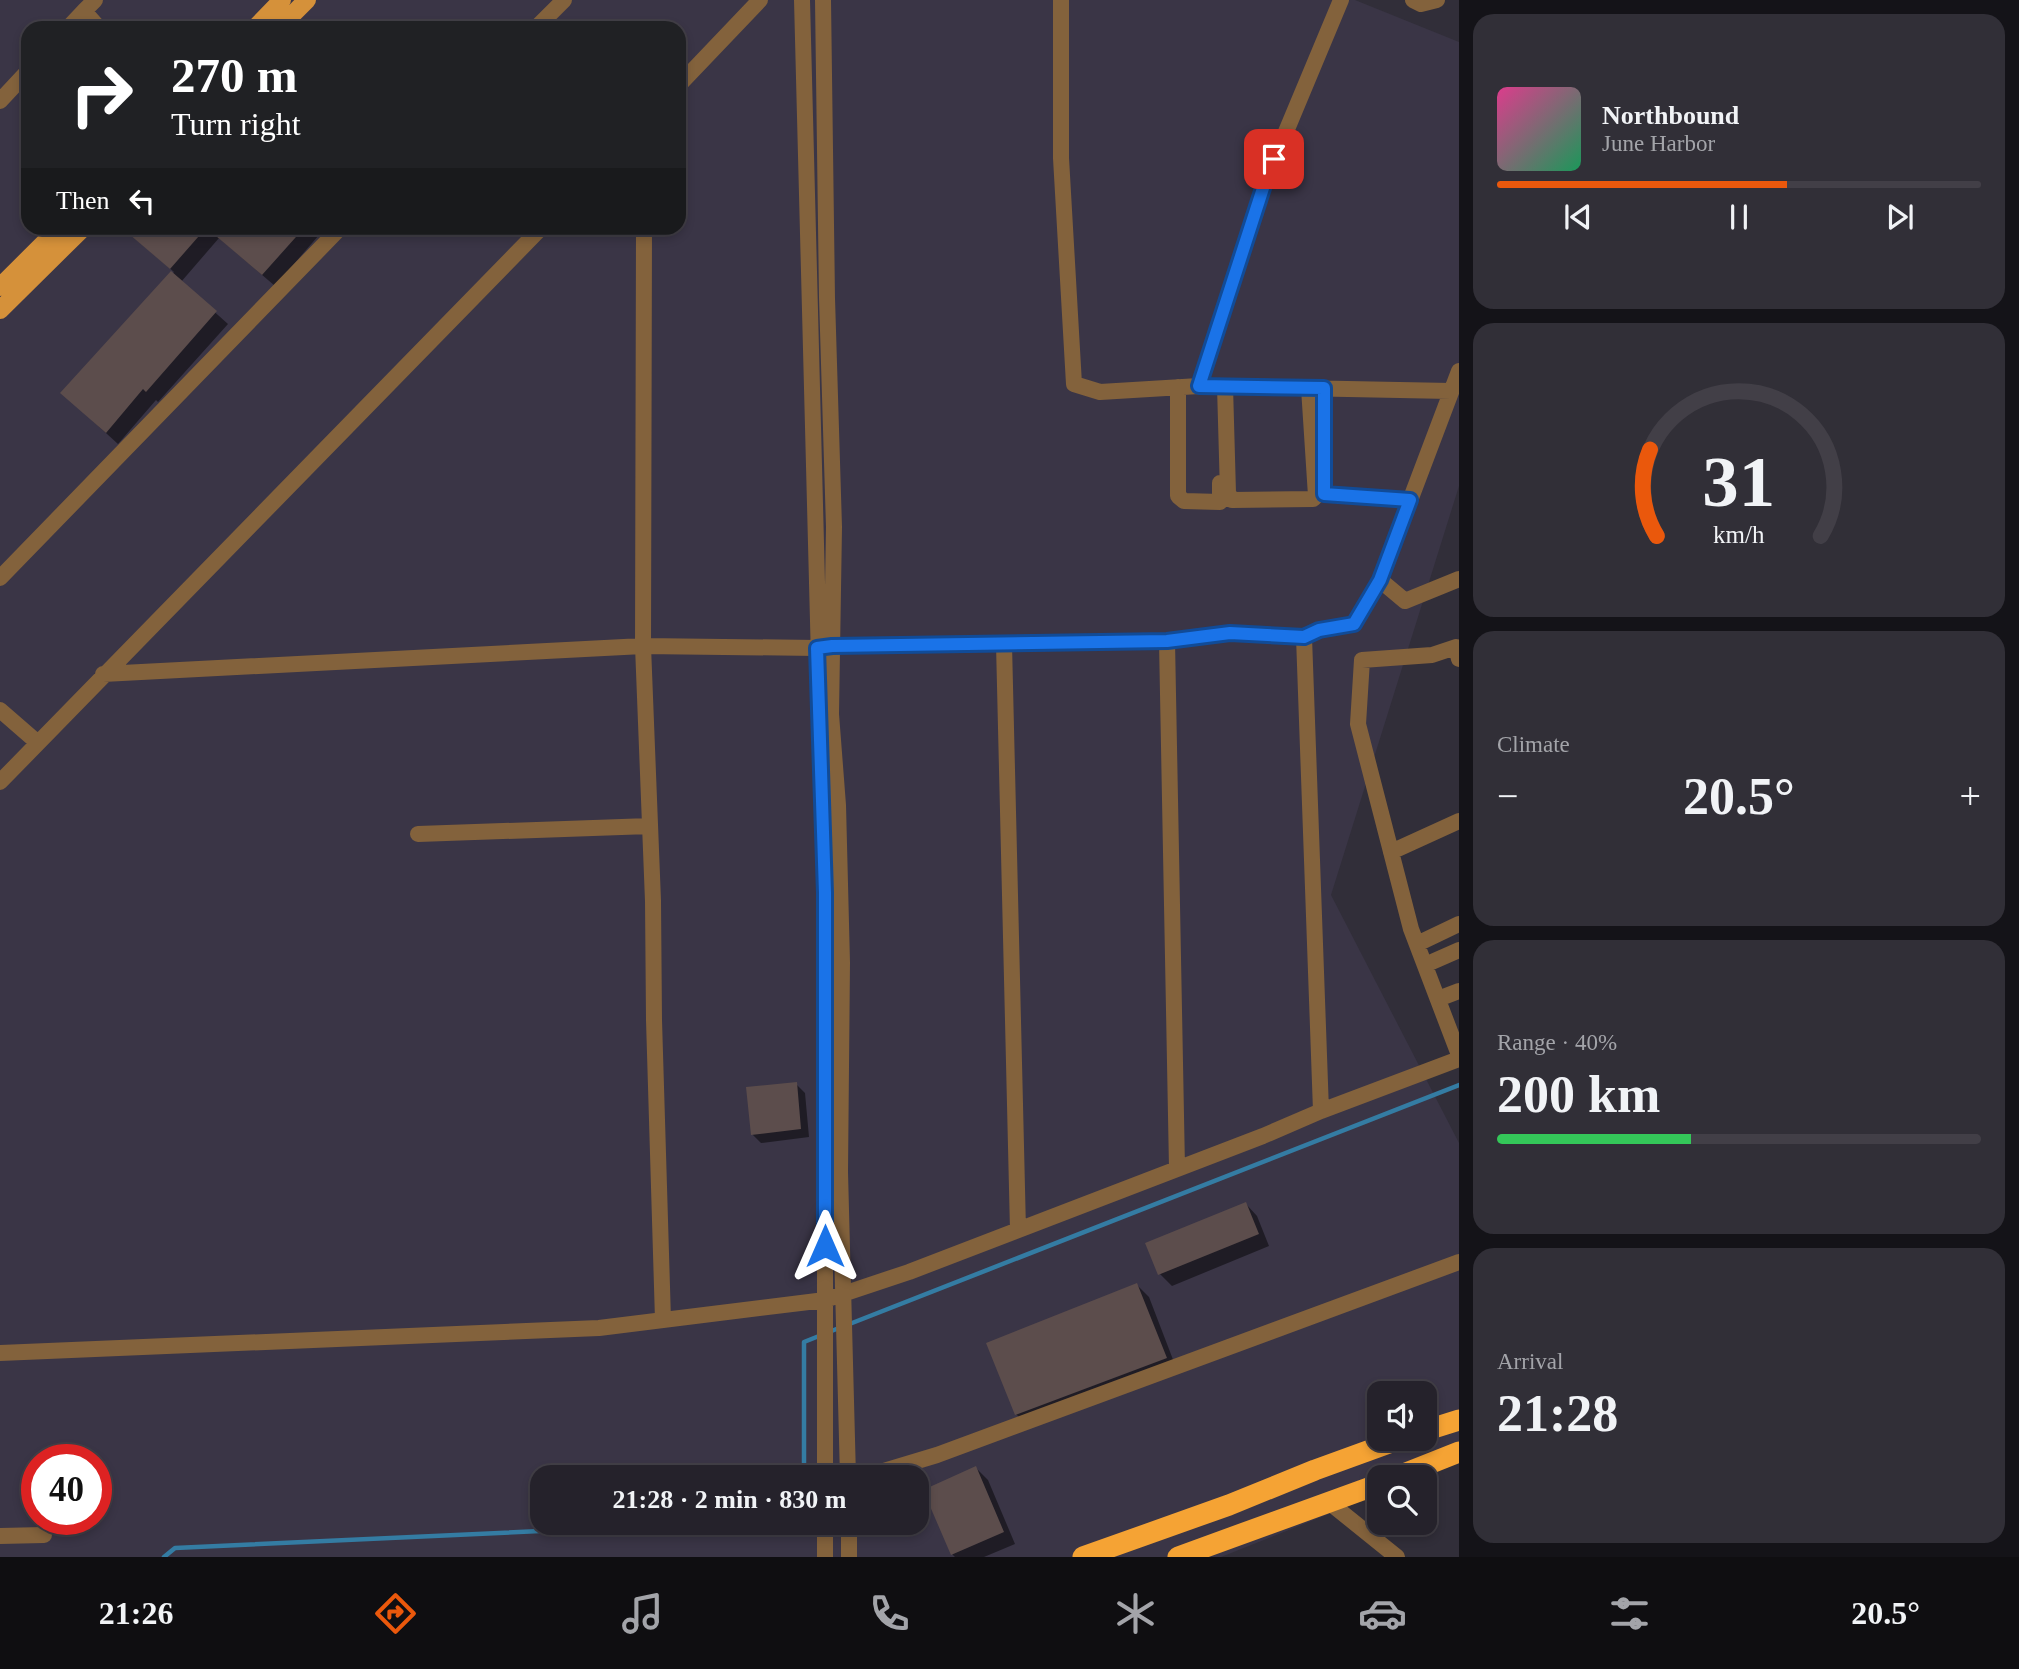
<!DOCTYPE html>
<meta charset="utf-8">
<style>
:root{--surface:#25222b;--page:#312f37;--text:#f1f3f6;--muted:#a3a4a9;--line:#423f47;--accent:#ea580c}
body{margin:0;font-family:Georgia,serif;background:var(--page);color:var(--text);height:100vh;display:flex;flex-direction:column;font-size:26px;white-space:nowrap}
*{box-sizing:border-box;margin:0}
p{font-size:23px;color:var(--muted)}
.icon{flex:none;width:38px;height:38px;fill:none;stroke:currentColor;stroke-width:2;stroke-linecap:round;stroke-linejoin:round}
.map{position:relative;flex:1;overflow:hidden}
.details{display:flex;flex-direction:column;gap:14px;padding:14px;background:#141318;width:560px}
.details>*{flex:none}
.guide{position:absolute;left:21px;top:21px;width:665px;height:214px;border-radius:21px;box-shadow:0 4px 10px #0003,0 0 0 2px var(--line);background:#202124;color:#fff;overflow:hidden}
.controls{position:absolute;left:1367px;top:1381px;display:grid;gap:14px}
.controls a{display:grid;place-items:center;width:70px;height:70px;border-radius:14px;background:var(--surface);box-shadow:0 4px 10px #0003,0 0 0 2px var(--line);font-size:35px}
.speed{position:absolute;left:21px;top:1444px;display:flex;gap:14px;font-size:35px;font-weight:700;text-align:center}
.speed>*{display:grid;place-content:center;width:91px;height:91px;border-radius:50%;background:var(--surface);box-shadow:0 4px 10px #0003,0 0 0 2px var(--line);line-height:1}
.speed .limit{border:10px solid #d22;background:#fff;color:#111}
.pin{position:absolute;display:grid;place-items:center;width:60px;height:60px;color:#fff;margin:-30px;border-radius:14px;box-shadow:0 4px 10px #0006}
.me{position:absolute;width:77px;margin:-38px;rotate:0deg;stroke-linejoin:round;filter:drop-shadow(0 0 5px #0008)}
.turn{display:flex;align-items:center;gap:24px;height:147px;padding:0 35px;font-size:32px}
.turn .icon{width:91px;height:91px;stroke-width:2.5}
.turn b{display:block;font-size:49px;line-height:60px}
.then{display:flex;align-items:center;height:66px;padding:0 35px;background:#0003;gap:14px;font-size:26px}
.big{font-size:52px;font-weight:700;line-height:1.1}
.details .widget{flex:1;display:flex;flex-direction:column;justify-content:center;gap:10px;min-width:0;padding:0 24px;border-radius:21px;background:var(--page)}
.details .dial{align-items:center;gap:0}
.dial svg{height:182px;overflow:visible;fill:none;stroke:var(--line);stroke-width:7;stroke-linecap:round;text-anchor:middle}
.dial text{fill:var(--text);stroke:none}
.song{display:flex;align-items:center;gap:21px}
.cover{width:84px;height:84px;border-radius:10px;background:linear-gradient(135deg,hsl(330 70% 55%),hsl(150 70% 35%))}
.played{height:7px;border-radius:4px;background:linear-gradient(90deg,var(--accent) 60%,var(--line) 60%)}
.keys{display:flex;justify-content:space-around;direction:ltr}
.heat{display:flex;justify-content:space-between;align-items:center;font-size:38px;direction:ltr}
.charge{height:10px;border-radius:5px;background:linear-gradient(90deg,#34c759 40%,var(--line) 0)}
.trip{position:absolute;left:530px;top:1465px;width:399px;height:70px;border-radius:21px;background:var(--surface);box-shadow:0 4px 10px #0003,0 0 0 2px var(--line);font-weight:700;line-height:70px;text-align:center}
.menu{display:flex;height:112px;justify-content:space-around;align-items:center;background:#0f0e11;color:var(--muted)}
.menu .icon{width:49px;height:49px}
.menu .current{color:var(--accent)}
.menu b{font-size:32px;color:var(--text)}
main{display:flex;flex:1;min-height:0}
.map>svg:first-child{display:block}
</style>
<main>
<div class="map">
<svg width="1459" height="1557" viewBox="0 0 1459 1557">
<rect width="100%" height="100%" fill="#312e39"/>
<path fill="#3a3546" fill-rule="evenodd" d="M0,0h1355l104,42v444l-128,409 128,248v319l-37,15h-43v17l-158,63h-1221zM28,28h651v200h-651zM1379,1393h45v45h-45zM37,1460h59v59h-59zM542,1477h375v45h-375z"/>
<path fill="#0007" d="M128,228h197l-50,58 -56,-48 -38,44 47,42 -70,78 -2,-2 -38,44 -56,-51 112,-121 -36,-31 -11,-12z
M796,1084l9,9 4,44 -48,6 -9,-9z
M1246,1204l11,12 12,30 -97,40 -12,-12z
M1137,1285l12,12 28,73 -149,56 -12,-12z
M976,1468l12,12 27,64 -31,13h-29l-3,-3z"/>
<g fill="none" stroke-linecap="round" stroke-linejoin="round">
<path stroke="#347ca3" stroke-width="4.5" d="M847,1325l612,-240
M804,1477v-135l35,-14
M164,1557l11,-9 559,-26"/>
</g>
<path fill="#5c4d4c" d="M122,228h84l-36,41z
M223,228h81l-42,47 -46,-39z
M171,271l46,40 -71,81 -3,-3 -37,44 -46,-40z
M797,1082l4,47 -50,6 -5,-48z
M1246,1202l13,32 -101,41 -13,-32z
M1137,1283l30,75 -152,57 -29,-72z
M976,1466l28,66 -53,23 -28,-65z"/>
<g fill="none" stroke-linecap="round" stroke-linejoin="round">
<path stroke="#83623c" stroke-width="16" d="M95,0l-11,11 15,17
M802,0l23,893v584
M823,0l4,298 7,229 -3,187 7,91 4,158 -2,209 8,305
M1061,0v158l13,226 26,8 99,-6
M1341,0l-76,182 -66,204 252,5
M1413,0l8,4 16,-4
M68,28l16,-17
M536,28l28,-28
M679,85l81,-85
M0,101l28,-30
M1459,371l-79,209 25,21 54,-22
M1225,386l3,107 4,7 81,-1 3,-3 -7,-108
M1178,387v109l6,5 36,1v-19
M1324,388v106l86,6
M0,578l340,-350
M1167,641l10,527
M1004,644l14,586
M1459,659l-3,-12 -24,8 -70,5 -4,64 53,205 48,126
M103,674l540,-28 1,-418
M0,710l38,33
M0,782l541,-554
M418,834l232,-8
M1391,852l68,-31
M1417,944l42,-20
M1425,965l34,-15
M1438,999l21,-8
M1321,1111l-17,-474 15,-7 35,-6 26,-44
M663,1320l-9,-300 -1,-119 -10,-255 174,2 15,-2 335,-5 63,-8 74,4
M0,1353l599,-25 226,-28 84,-28 354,-136 58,-25 138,-52
M864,1477l73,-22 522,-193
M1330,1503l67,54
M825,1522v35
M849,1522v35
M0,1536l44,-1"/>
<path stroke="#d5913a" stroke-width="18" d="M255,28l27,-28
M279,28l28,-28
M0,287l59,-59
M0,310l83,-82"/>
<path stroke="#f5a334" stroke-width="21" d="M1424,1431l35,-11
M1396,1477l63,-25
M1083,1557l146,-52 86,-35 88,-32
M1178,1557l201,-73"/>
</g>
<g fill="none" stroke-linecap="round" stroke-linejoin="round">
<g stroke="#114b97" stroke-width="18">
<path id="route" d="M825,1246v-353l-8,-245 15,-2 335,-5 63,-8 74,4 15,-7 35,-6 26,-44 30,-80 -86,-6v-106l-125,-2 66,-204 9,-23"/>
</g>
<use href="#route" stroke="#1a73e8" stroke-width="12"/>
</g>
</svg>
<div class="controls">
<a><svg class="icon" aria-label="sound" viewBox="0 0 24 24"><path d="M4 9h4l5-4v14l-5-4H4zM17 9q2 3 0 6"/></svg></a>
<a><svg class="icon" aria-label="search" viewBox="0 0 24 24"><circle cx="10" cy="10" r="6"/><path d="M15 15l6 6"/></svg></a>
</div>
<div class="speed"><div class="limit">40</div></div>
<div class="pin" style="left:1274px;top:159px;background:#d93025"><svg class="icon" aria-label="arrive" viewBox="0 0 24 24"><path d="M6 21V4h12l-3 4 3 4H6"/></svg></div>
<svg class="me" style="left:825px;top:1246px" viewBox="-20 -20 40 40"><path d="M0-17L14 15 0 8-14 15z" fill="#1a73e8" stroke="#fff" stroke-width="4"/></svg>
<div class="trip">21:28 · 2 min · 830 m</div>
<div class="guide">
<div class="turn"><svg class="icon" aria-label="right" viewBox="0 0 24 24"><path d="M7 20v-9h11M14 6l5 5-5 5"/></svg><div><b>270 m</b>Turn right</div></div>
<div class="then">Then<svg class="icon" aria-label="left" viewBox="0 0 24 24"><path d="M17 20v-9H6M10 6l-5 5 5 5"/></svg></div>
</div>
</div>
<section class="details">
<div class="widget">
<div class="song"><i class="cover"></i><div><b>Northbound</b><p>June Harbor</p></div></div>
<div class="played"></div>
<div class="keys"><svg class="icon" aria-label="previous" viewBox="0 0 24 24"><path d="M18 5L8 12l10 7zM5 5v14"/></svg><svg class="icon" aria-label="pause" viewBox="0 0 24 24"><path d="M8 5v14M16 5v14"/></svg><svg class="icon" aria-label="next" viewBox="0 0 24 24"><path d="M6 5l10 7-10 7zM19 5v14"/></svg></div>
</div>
<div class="widget dial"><svg viewBox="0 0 100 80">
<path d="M14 69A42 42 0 1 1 86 69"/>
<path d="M14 69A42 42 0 0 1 11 31" stroke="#ea580c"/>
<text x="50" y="56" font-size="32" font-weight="700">31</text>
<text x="50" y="72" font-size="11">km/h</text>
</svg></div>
<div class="widget"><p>Climate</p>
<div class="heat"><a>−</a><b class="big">20.5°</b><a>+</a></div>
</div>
<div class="widget"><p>Range · 40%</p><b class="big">200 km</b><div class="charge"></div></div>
<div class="widget"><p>Arrival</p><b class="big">21:28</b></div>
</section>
</main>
<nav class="menu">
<b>21:26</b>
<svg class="icon current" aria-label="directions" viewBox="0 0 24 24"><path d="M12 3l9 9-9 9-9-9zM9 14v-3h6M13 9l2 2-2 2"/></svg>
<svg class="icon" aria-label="music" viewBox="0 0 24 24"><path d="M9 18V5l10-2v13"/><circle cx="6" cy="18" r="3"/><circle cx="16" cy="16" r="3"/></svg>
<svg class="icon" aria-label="phone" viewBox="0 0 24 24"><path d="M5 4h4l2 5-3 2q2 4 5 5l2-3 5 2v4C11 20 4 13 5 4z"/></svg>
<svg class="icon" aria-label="climate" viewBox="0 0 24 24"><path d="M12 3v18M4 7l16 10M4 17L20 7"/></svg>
<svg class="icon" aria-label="car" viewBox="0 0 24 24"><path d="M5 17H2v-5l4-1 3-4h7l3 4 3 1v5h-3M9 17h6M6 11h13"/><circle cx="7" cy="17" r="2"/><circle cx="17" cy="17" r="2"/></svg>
<svg class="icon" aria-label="filters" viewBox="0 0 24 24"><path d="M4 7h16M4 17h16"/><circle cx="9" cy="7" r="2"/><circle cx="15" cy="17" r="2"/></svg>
<b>20.5°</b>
</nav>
